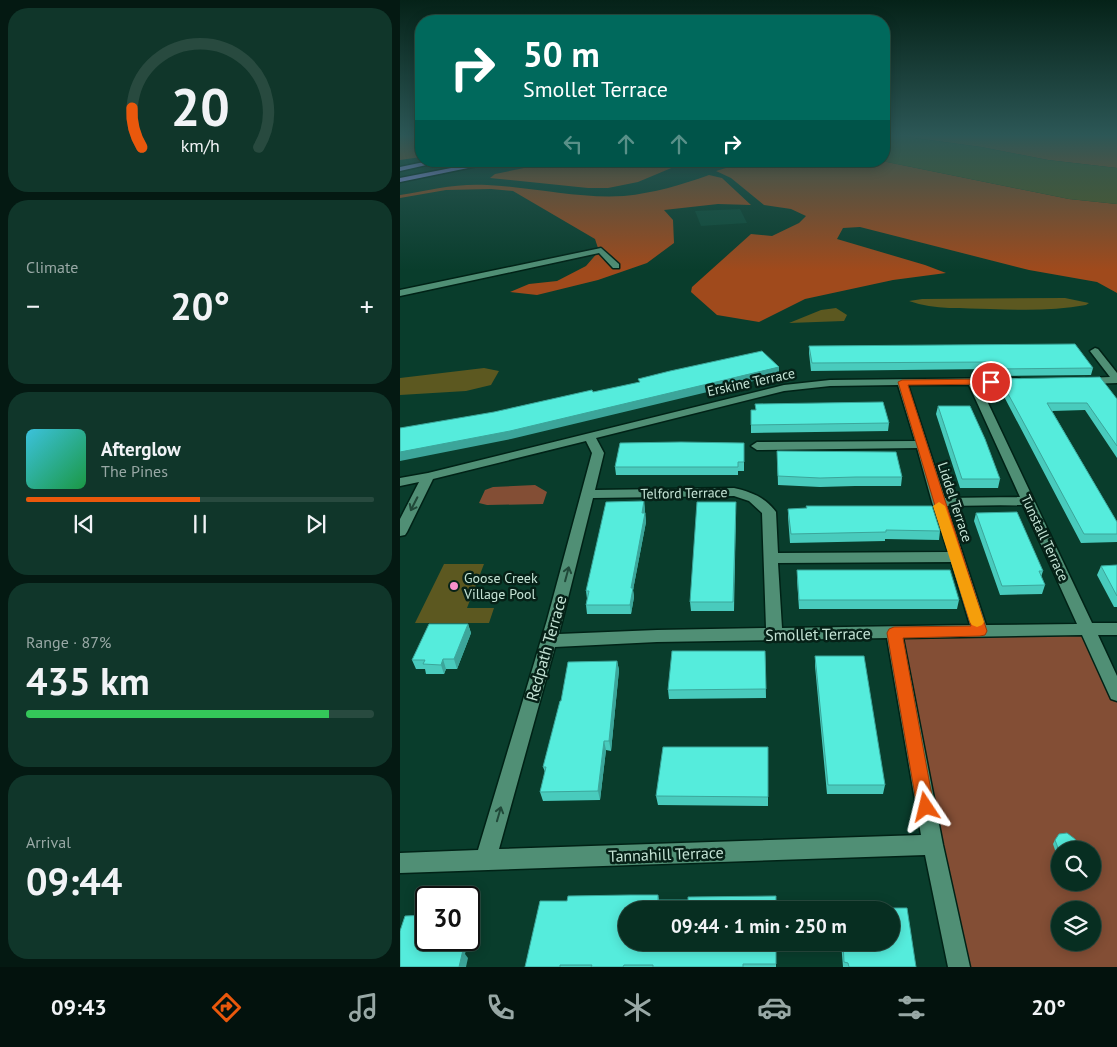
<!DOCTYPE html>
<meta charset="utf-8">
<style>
:root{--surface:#072e21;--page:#10362a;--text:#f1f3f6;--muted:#98a8a5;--line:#284a3f;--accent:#ea580c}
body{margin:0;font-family:"PT Sans",sans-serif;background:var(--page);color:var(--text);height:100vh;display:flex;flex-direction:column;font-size:19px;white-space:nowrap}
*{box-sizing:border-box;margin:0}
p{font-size:16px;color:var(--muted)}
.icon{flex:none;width:28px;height:28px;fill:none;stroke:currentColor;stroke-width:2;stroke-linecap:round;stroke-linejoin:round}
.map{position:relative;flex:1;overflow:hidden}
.sheet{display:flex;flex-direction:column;gap:8px;padding:8px;background:#041912;width:400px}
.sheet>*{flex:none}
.top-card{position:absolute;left:15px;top:15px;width:475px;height:152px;border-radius:20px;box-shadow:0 2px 12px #0003,0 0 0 1px var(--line);background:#00695c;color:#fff;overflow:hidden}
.fabs{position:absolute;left:651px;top:841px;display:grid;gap:10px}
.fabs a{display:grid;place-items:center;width:50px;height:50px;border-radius:50%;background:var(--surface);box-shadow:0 2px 12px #0003,0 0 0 1px var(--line);font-size:25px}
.speed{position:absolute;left:15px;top:886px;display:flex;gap:10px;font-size:25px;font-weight:700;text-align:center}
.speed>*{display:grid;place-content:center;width:65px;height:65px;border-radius:50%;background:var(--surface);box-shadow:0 2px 12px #0003,0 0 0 1px var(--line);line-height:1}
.speed .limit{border:2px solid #111;border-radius:8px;background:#fff;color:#111}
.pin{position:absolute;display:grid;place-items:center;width:42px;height:42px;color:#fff;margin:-21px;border:2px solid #fff;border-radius:50%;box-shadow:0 1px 5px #0007}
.me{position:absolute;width:55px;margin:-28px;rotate:350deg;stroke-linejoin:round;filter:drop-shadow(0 0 4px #0008)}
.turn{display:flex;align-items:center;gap:18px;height:105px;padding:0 25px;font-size:22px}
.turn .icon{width:65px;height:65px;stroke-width:2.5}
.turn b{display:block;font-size:35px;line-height:42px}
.lanes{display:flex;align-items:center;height:48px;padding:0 25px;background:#0003;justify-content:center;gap:25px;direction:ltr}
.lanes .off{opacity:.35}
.big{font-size:38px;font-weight:700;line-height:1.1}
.sheet .widget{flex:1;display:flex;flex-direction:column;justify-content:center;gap:8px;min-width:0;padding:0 18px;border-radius:20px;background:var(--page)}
.sheet .dial{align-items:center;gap:0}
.dial svg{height:130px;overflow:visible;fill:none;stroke:var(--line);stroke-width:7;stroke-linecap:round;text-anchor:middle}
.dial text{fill:var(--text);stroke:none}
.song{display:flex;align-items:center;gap:15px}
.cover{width:60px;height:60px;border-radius:8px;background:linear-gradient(135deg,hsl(190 70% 55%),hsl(140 70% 35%))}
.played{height:5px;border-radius:2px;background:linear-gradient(90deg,var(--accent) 50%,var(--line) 50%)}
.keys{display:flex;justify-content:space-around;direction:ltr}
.heat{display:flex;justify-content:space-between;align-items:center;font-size:28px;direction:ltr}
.charge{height:8px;border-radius:4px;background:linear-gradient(90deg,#34c759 87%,var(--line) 0)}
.trip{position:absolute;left:218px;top:901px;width:282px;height:50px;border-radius:25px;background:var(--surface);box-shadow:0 2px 12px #0003,0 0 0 1px var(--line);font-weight:700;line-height:50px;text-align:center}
.tab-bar{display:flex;height:80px;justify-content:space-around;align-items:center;background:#03120d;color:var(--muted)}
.tab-bar .icon{width:35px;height:35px}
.tab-bar .active{color:var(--accent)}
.tab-bar b{font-size:22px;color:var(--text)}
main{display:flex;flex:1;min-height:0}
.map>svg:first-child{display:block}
</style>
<main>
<section class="sheet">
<div class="widget dial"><svg viewBox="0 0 100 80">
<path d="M14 69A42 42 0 1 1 86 69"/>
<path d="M14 69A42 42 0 0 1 8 45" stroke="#ea580c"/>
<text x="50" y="56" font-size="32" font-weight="700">20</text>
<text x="50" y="72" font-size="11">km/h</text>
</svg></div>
<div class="widget"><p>Climate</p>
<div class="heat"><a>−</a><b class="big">20°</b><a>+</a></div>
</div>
<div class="widget">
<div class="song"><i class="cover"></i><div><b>Afterglow</b><p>The Pines</p></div></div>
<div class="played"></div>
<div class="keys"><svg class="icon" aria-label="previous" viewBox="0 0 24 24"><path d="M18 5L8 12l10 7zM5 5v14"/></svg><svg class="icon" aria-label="pause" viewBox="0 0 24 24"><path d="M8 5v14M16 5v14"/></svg><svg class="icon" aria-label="next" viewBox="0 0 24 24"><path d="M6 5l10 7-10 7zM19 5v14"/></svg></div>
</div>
<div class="widget"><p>Range · 87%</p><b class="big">435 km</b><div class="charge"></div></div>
<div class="widget"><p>Arrival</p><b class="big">09:44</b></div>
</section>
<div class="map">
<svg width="717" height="967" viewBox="0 0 717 967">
<rect width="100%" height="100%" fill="#093d2c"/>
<path fill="#0d4a38" d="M340,209l7,14 -46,3 -6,-15z"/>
<path fill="#834e35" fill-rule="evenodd" d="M135,485l12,7 -4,12 -56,1 -8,-2 6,-13 8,-3z
M687,629l30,65v273h-158l-65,-334zM660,850h32v32h-32zM660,910h32v32h-32z"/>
<path fill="#a04a1c" d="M0,134h21v23l-21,3z
M486,134h231v34l-69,-8 -67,-13z
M159,161h129l-50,21 -30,6h-20l-98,-10 5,-4z
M358,161h124l187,38 48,5v89l-20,-11 -68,-12 -169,-43 -17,1 -6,11 88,26 21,8 -53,7 -88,19 -46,23 -42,-7 -26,-23 1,-5 59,-53 21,2 27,-13 7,-7 -15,-7 -27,-4 -33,-27 -15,-7 20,-6 11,2z
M309,175l13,3 29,27 -33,-1 -54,6 9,10 1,23 -27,20 -49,17 -61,15 -27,-3 19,-8 28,-3 29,-15 13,-15 -4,-12 -82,-48 -22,-2 -45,1 -46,8v-3c29,-5 58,-12 87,-10 45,2 92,14 137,11 30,-3 57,-11 85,-21z"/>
<path fill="#5c5820" d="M484,134l97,13 67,13 69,8v36l-48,-5 -187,-38h2z
M665,298l24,5 -3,2c-32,6 -64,5 -96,4 -27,-1 -55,1 -81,-8l13,-2z
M436,308l11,7 -3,6 -55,2 32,-13z
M84,368l15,3 -8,14 -25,6 -66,4v-17z
M44,564h40l-17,44h27l-5,15h-74z"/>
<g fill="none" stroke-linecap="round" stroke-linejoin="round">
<g stroke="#002216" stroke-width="3">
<path id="street" d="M201,248l18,16v4h-6l-14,-15 -199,43v-6z
M695,348l3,1 19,24v10l-31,1 -5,-3 5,-3 24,-1 -20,-26z
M616,378l4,1 1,2 -1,2 -41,1 113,239h25v12h-19l19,41v25l-6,-2 -29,-64 -179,3 40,207 27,122h-22l-23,-112 -525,18v-20l78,-3 69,-230 45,-167 -6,-12 -153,38 -26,53 -2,3 -5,1v-17l19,-37 -19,4v-8l28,-5 356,-88 46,-5zM498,385l17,56 -158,1 -6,4 6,4 160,-2 15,54 16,50 -170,1 -2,-41c-11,-15 -25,-20 -42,-24l-139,2 9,-37 -8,-15 188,-47 46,-5zM508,385h61l51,112 -75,1zM334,496l15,5 13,12 4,115 -109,2 -98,4 34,-136zM623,505l54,119 -91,1 -39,-119zM551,562l19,63 -188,3 -4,-65zM487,638l34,197 -422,14 56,-202 102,-5z"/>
</g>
<g stroke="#002216" stroke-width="3">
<path id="highway" d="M29,161h15l-44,10v-4z
M87,161h15l-102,21v-4z"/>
</g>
<use href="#street" fill="#508f75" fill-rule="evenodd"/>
<use href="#highway" fill="#9992f5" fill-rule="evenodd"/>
</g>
<path fill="#49cbbd" d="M409,346l284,22 -2,7 -98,1 -4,-7 -178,2 -2,-18z
M600,379l117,20v59l-32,-48 -33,1 65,111v20l-36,1 -82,-156z
M538,406l62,73 -2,9h-38l-24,-74z
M351,410l138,13 -1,8 -137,2z
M344,443v28h-6v4h-122l-1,-8z
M377,451l125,26 -1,9h-46l-35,1 -42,-2z
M244,501l2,21 -13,68 1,7 -3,17h-44l-1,-9 1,-6 -1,-8z
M388,509l152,22 -1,9 -54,-1v2l-95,2 -2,-26z
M336,511l-2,100h-43l-1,-9z
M576,513l67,58 -2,6 4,8 -3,9 -42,1 -26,-74z
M717,565v42h-3l-17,-32 4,-9z
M397,570l162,30 -2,9h-158l-2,-30z
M68,624l3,9 -14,36h-11l-2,5h-18l-1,-5h-9l-4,-9z
M365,651l1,47 -97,1 -1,-9z
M415,656l70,129 -2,9h-56l-12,-128z
M217,661l2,9 -8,81 -5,-1 -6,50 -57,1 -3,-9 5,-20 -2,-5 18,-66z
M368,747v59l-110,-1 -2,-9z
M655,840l24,7 -1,3h-18v5l-4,-2 -3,-9z
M258,895l1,5 117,42v25h-251l42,-66z
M441,942h50l25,25h-73z"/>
<path fill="#3ca59a" d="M379,367v8l-268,64 -111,22v-9z
M244,501l2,21 -13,68 1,7 -3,17 -1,-9 1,-17z
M68,624l3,9 -14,36 -3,-10z
M43,659l3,10 -2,5 -3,-9z
M217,661l2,9 -8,81 -2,-10z
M204,741l2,9 -6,50 -2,-9z
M69,914l4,8 -4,18z
M62,940h7l-4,14 3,4 -2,9h-7l1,-17z"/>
<path fill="#55ecdc" stroke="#3ca59a" d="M675,344l18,24 -98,1 -4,-7 -179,1 -3,-17z
M362,351l17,16 -269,64 -110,21v-24l94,-16 98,-22 1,2 47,-10 -2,-3 32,-8z
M700,377l17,22v47l-30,-43h-40l70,119v12h-33l-84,-155z
M483,402l6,21 -138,2v-15h5l-1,-6z
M538,406h32l15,33 15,40h-38z
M281,442l63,1v19h-6v5h-123l5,-24z
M377,451l119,1 6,25h-46l-36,1 -42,-2z
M244,501l-2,12h3l-14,75h2l-3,17h-44l3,-14h-3l20,-89z
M297,502h39l-3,100h-43z
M406,506h126l8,25 -54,-1v2l-95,2 -3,-25 19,-1z
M617,512l26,59h-4l6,14 -43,1 -26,-73z
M717,565v31l-16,-30z
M397,570h153l9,30h-160z
M29,624h39l-14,35h-11l-2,6 -18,-1 2,-4h-13z
M272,651h93l1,38 -98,1z
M415,656h49l21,129h-57z
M217,661l-8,80h-5l-6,50 -58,1 6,-25h-3l17,-66h1l7,-39z
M263,747h105v50l-112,-1z
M667,833l8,6 4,8 -2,3h-16l-3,-2 -3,-8 4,-6z
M230,895h28v5h30v-3l88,-1v14h-150v32h150v22h-33v3h-90v-2h-29l-1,2h-32l1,-2h-32v2h-35l15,-66h27l1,-5z
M440,908h67l9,59h-67l-1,-4 -4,-1 -1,-20h48v-32h-51z
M26,915v25h36l-2,10h3l-4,17h-59v-36l5,-15z"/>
<defs><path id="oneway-shaft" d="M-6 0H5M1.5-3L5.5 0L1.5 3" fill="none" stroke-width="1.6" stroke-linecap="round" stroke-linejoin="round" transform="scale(1.25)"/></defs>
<g stroke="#204838">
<use href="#oneway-shaft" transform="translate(14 504) rotate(117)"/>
<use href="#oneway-shaft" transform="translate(167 574) rotate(-75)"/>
<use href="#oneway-shaft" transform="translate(99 814) rotate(-74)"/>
</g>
<linearGradient id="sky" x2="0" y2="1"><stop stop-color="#052218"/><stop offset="0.5" stop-color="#2c5756"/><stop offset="1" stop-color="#2c5756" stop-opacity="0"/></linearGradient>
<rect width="717" height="270" fill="url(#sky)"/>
<path fill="#ea580c" stroke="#983908" d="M591,379l4,3 -1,2 -86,1 79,246 -2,4 -5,1 -77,2 31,169 -2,5 -6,3 -7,-3 -2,-5 -30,-174 2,-4 5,-2 77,-1 -73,-244 4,-2z"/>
<path fill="#f59e0b" d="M539,502l6,4 39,116 -2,3 -5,2 -5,-2 -2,-3 -37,-116z"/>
<circle fill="#f890cb" stroke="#062117" stroke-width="2" cx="54" cy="586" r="5"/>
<g text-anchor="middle" stroke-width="5" stroke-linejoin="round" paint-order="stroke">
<g font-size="14" fill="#c4e3d5" stroke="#062117">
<text transform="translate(351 382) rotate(-12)" y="5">Erskine Terrace</text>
<text transform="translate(284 493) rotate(-1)" y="5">Telford Terrace</text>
<text transform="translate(555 502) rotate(72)" y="5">Liddel Terrace</text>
<text transform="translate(645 538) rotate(65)" y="5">Tunstall Terrace</text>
</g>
<g font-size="14" fill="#c4e3d5" stroke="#062117" text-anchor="start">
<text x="64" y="583">Goose Creek<tspan x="64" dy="16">Village Pool</tspan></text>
</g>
<g font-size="16" fill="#c4e3d5" stroke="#062117">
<text transform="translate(418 634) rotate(-1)" y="6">Smollet Terrace</text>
<text transform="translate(146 648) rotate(-74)" y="6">Redpath Terrace</text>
<text transform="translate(266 854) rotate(-2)" y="6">Tannahill Terrace</text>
</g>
</g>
</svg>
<div class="fabs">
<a><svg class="icon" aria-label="search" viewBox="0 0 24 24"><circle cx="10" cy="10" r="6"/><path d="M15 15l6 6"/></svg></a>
<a><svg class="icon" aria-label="layers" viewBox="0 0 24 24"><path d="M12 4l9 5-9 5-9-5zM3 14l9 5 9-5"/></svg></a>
</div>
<div class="speed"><div class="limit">30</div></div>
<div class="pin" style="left:591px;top:382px;background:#d93025"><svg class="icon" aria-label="arrive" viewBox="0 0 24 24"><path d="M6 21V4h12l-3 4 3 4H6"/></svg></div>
<svg class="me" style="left:526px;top:807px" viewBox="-20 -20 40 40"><path d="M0-17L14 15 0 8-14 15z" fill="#ea580c" stroke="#fff" stroke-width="4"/></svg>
<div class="trip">09:44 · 1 min · 250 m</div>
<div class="top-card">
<div class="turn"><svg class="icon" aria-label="right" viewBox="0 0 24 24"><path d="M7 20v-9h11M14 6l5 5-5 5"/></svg><div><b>50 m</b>Smollet Terrace</div></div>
<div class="lanes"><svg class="icon off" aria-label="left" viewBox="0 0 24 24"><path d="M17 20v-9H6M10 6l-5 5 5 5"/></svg><svg class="icon off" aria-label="ahead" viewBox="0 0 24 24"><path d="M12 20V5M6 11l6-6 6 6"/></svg><svg class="icon off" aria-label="ahead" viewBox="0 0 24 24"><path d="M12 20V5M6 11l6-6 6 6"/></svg><svg class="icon" aria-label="right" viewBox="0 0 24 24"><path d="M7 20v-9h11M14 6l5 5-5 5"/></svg></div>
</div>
</div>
</main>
<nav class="tab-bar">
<b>09:43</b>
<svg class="icon active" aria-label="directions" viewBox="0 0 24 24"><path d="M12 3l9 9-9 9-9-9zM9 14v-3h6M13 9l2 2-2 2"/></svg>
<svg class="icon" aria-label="music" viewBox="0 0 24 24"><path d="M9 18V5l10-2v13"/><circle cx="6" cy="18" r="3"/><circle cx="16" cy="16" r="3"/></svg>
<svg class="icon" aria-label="phone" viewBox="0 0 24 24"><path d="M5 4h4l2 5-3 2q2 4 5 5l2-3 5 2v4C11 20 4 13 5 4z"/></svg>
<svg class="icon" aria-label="climate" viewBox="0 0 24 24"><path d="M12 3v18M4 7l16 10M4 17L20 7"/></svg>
<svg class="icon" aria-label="car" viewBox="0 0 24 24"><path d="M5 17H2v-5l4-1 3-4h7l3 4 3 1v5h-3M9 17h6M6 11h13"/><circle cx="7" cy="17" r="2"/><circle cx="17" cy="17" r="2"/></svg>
<svg class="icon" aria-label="filters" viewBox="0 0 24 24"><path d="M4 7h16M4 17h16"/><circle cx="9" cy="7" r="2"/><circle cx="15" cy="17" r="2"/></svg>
<b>20°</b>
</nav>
